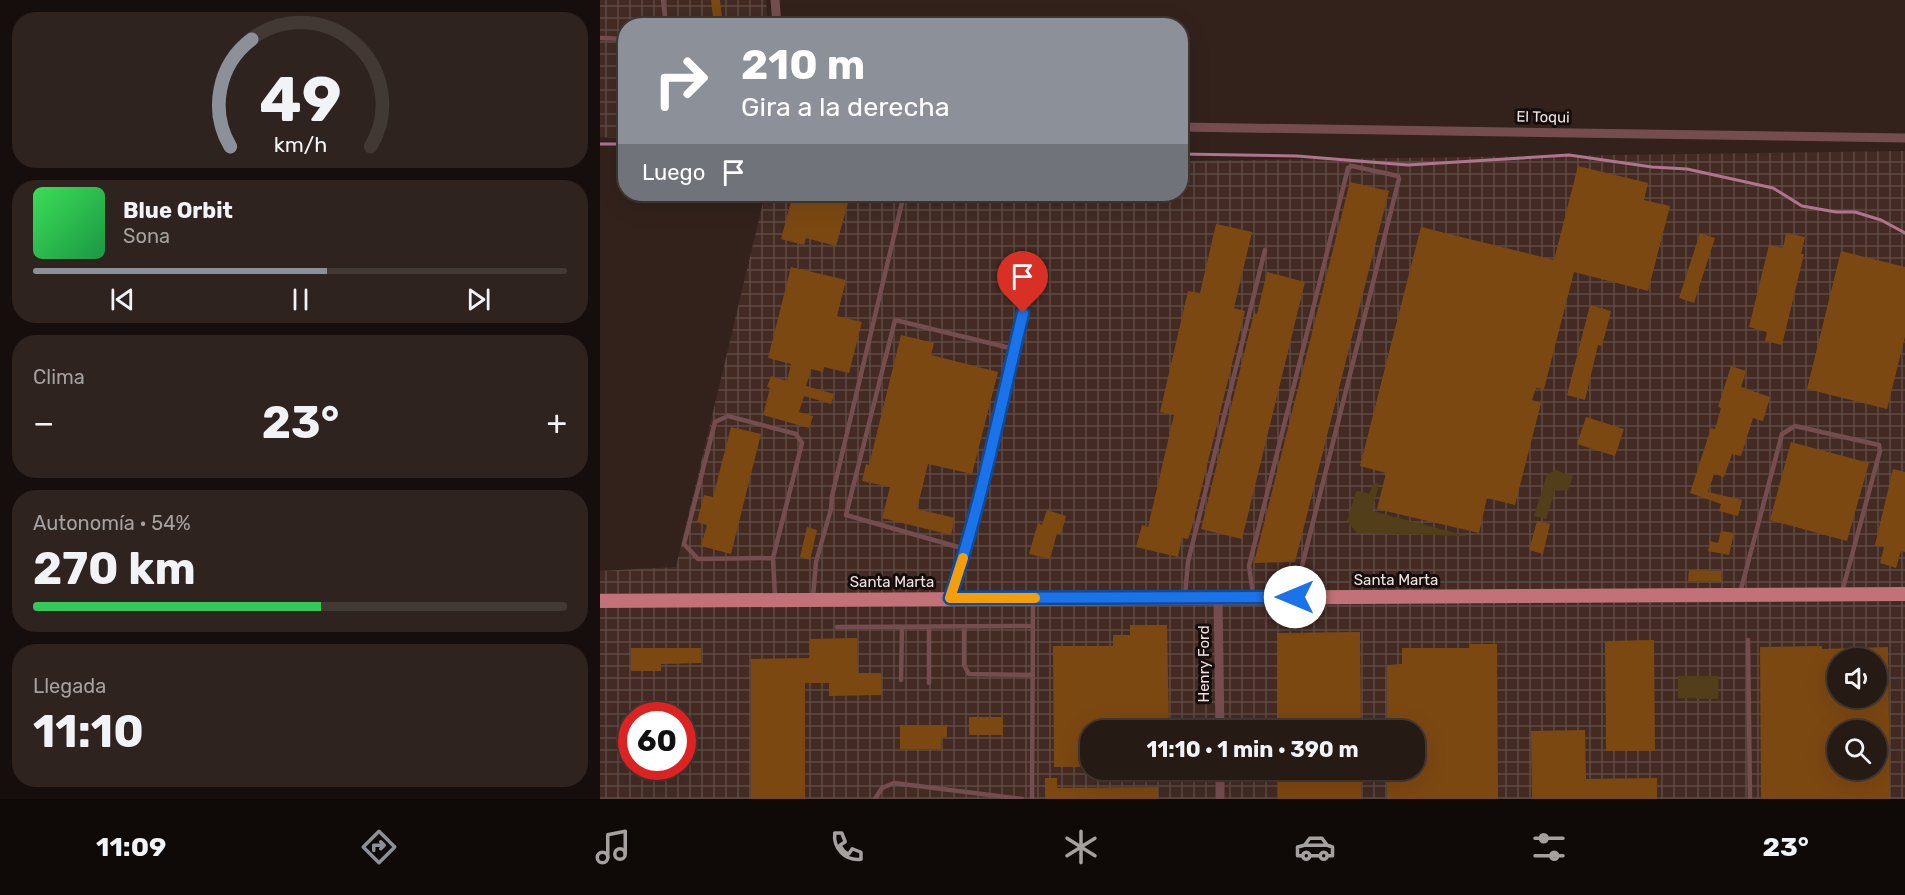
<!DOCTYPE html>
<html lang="es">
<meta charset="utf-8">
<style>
:root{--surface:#261a15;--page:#2e231e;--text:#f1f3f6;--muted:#a4a1a0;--line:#423834;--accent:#8c9099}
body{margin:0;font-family:Rubik,sans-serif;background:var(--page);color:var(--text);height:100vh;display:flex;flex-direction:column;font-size:22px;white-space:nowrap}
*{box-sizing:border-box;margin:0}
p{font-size:20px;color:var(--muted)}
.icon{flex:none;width:33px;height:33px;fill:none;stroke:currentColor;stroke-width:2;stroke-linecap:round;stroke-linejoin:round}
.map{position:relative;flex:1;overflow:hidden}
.sheet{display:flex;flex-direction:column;gap:12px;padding:12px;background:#150e0c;width:600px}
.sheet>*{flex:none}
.banner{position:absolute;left:18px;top:18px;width:570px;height:183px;border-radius:24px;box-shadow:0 6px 24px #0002,0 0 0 2px var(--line);background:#8c9099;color:#fff;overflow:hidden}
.controls{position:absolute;left:1227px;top:648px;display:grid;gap:12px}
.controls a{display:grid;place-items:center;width:60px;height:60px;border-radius:50%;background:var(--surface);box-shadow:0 6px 24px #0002,0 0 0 2px var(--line);font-size:30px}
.speed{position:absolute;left:18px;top:702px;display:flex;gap:12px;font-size:30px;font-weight:700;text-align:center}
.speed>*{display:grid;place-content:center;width:78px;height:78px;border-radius:50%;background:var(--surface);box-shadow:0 6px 24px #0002,0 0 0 2px var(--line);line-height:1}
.speed .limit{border:9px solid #d22;background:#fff;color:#111}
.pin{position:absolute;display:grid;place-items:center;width:51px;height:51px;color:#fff;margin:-62px -26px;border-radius:50% 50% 50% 0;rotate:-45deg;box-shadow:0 0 6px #0007}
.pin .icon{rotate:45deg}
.me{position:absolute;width:66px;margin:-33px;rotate:270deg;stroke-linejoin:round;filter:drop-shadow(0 0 4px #0008)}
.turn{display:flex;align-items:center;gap:21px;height:126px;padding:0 24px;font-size:27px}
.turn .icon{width:78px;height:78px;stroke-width:2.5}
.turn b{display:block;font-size:42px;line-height:51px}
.then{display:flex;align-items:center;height:57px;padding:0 24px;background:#0003;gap:12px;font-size:22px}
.big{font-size:45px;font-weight:700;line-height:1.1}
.sheet .widget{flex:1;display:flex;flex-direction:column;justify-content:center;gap:9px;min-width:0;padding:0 21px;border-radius:24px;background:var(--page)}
.sheet .dial{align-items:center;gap:0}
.dial svg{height:156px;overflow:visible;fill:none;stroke:var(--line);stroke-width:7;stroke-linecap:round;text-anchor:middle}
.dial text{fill:var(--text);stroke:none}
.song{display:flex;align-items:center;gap:18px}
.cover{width:72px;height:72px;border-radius:9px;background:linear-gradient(135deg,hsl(130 70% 55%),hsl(140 70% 35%))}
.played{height:6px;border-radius:3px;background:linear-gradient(90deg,var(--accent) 55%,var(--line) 55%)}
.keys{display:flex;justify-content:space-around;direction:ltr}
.heat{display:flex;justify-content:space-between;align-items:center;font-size:33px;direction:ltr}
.charge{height:9px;border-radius:4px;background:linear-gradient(90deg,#34c759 54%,var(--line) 0)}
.trip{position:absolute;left:480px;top:720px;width:345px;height:60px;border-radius:24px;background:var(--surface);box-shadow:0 6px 24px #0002,0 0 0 2px var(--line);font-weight:700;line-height:60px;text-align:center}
.menu{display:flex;height:96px;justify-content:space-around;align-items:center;background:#0f0a08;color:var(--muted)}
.menu .icon{width:42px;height:42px}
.menu .current{color:var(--accent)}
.menu b{font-size:27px;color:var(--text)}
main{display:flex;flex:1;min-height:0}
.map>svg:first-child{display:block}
</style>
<main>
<section class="sheet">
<div class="widget dial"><svg viewBox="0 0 100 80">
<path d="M14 69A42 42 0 1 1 86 69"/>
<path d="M14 69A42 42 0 0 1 25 14" stroke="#8c9099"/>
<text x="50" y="56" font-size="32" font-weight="700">49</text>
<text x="50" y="72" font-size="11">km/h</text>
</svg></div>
<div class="widget">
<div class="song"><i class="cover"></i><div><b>Blue Orbit</b><p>Sona</p></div></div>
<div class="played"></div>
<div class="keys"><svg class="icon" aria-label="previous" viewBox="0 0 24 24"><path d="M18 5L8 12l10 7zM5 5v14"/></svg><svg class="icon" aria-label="pause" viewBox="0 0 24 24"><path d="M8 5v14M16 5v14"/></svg><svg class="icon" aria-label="next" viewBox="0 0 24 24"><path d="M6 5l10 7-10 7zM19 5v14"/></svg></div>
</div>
<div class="widget"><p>Clima</p>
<div class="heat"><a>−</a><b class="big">23°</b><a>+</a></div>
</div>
<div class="widget"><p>Autonomía · 54%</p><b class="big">270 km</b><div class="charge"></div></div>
<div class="widget"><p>Llegada</p><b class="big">11:10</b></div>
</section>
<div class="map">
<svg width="1305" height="799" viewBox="0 0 1305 799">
<defs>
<pattern id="industrial-grid" width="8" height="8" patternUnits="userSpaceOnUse" patternTransform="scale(1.5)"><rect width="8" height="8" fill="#432b24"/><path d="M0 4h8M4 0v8" fill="none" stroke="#5e4a44"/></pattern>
</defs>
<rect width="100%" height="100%" fill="#33221c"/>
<path fill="url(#industrial-grid)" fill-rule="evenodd" d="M0,0h166l2,25 -142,1 -1,112 -25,-1z
M1305,151v648h-1305v-228l76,-4 89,-373h415l1,-33zM1238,658h38v40h-38zM32,716h50v50h-50zM490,730h324v40h-324zM1238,730h38v40h-38z"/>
<path fill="#523f19" d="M956,470l17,6 -5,14 -13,1 -9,28 -12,-3 13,-42z
M774,483l5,1 -7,27 95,25 -110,-3 -10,-12 9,-29 2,-1 11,3z
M1078,676h41l-1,23 -40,-1z"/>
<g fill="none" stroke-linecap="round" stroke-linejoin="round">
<path stroke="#b1748e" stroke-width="3" d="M0,144h26
M580,154l117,2 111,9 161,-10 83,12 35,2 86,19 29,18 34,6h19l26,8 24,13"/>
</g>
<path fill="#7c4812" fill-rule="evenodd" d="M111,0h9l3,26h-9z
M978,166l70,17 -4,17 26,6 -22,85 -74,-19 -30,117 -8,-1 -4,12 9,3 -26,102 -28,-7 -8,35 -102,-24 9,-36 -26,-7 61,-239 133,33z
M750,182l39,9 -94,371 -41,1z
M193,194h25l30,9 -12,43 -30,-8 -2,7 -23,-6z
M616,224l36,8 -18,76 11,3 -53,216 -4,12 -6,-1 -4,19 -42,-10 6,-22 6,2 26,-112 -14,-3 28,-121 12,2z
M1100,233l15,5 -21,65 -15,-5z
M1186,233l19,4 -4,17h3l-22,91 -17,-4 2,-9 -18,-5 20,-82 14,3z
M1241,251l64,16v70l-18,72 -80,-20z
M191,267l55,13 -9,36 25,6 -13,51 -25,-6 -1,5 -12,-3 -5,17 28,8 -3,10 -27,-8 -5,16 14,4 -4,12 -46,-13 7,-27 -3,-1 4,-11 16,5 4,-17 -23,-6z
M667,272l38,10 -63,257 -41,-10 53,-216 3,1z
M990,305l21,6 -9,35 -4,-1 -13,55 -18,-5z
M301,335l33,8 -3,12 67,17 -26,102 -44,-10 -11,45 38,9 -4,17 -69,-17 8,-31 -28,-6 4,-17 3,1z
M1131,366l15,5 -5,16 29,10 -7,24 -10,-3 -12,38 -9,-2 -8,23 -10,-3 -6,18 34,8 -4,16 -19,-5 2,-7 -31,-11 21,-65 4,1 6,-21 -3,-1z
M986,417l38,12 -9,27 -38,-12z
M131,427l30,7 -30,120 -30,-8 6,-21 -10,-3 7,-27 9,2z
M1191,442l78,21 -22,78 -77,-21z
M1293,469l12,3v80l-4,-1 -5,17 -16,-5 4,-16 -9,-2z
M447,510l19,6 -5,18 -4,-1 -7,26 -21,-5 9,-31 4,2z
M937,521l13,3 -7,30 -14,-4z
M207,527l10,3 -7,30 -10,-3z
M1121,531l13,2 -5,22 -21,-4 2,-10 8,2z
M1089,570l32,1v11l-33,-1z
M530,625h37l2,105h-79v37h-36l-1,-121h60v-11h17z
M760,632l1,98h-84v-97z
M257,638l1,35h23l1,22 -53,1v-13h-24v116h-54v-140l59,-1 -1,-19z
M1054,640l1,111h-49l-1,-110z
M869,644h28l1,155h-111v-29h27v-40h-27v-65l15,-1v-16h67z
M1222,646v3l66,-2 2,152h-129l-1,-152zM1238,658h38v40h-38zM1238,730h38v40h-38z
M31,648h70v15l-40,1v7h-30z
M369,717h34v18h-34z
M300,725h47v12h-6v12h-41z
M985,730l1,49 71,-1v21h-125l-1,-68z
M678,770h83v29h-83z
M445,778h12v10l101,-1v12h-113z"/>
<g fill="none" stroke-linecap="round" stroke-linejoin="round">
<path stroke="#754d4f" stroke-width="4.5" d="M63,0l3,26
M0,38l26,1
M365,549l-119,-34 49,-195 119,29
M173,558l-75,1 -14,-15 31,-122 13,-6 68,18 6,9 -29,115 2,39
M1140,593l42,-159 13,-8 84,19 1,6 -38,141
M653,594l-4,-28 99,-398 4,-2 46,10 1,3 -104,415
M585,595l3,-33 77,-312
M351,596c33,-98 52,-201 76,-301
M213,597l3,-35 15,-53 1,-13 72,-302
M237,627l196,-1
M329,627v56
M364,627v38l5,9 64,1
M1148,640l2,159
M301,680l1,-53
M275,799l7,-11 12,-5 128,16
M432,799l1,-198"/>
<path stroke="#754d4f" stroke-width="9" d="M175,0l2,26
M580,127l725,11
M618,597l2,133
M620,770v29"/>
<path stroke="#c17177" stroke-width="14" d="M0,601l1305,-7"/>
</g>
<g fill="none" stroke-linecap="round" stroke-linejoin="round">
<g stroke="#114b97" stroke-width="15">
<path id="route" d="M423,313c-23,95 -42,192 -73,285l345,-1"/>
</g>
<use href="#route" stroke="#1a73e8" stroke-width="10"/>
<path stroke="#f59e0b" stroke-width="10" d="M363,558l-13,40h85"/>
</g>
<g text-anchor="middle" stroke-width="6" stroke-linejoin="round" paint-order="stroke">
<g font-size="15" fill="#efe3e0" stroke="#150d0b">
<text transform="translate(943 117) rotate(1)" y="5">El Toqui</text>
<text x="796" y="585">Santa Marta</text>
<text x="292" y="587">Santa Marta</text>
<text transform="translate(604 664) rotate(-90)" y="5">Henry Ford</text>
</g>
</g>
</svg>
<div class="controls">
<a><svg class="icon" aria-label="sound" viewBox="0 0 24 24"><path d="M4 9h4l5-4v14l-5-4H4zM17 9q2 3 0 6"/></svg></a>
<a><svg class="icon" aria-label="search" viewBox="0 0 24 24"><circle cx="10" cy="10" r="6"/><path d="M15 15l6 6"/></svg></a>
</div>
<div class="speed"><div class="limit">60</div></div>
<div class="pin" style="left:423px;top:313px;background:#d93025"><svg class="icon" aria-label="arrive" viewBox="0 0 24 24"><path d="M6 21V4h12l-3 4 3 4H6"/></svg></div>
<svg class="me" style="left:695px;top:597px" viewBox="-20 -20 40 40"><circle r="19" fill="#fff"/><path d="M0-13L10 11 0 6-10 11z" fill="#1a73e8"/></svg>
<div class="trip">11:10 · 1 min · 390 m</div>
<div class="banner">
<div class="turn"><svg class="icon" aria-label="right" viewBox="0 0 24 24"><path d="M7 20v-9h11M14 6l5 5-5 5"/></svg><div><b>210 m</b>Gira a la derecha</div></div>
<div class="then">Luego<svg class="icon" aria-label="arrive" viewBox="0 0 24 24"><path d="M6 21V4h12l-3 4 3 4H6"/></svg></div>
</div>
</div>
</main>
<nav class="menu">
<b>11:09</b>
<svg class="icon current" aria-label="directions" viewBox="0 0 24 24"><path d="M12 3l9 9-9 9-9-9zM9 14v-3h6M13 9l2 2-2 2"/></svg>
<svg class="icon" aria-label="music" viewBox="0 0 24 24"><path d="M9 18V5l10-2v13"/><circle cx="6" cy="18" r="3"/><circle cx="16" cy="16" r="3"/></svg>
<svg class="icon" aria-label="phone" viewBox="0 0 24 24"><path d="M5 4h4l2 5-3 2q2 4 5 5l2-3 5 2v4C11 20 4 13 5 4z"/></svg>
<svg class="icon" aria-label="climate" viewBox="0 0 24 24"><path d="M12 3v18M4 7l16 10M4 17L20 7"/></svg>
<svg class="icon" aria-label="car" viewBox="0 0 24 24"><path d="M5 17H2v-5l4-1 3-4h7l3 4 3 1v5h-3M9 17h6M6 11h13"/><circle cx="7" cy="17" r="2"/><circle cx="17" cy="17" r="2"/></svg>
<svg class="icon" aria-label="filters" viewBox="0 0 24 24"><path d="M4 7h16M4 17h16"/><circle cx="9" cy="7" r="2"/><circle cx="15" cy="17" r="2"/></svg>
<b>23°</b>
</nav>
